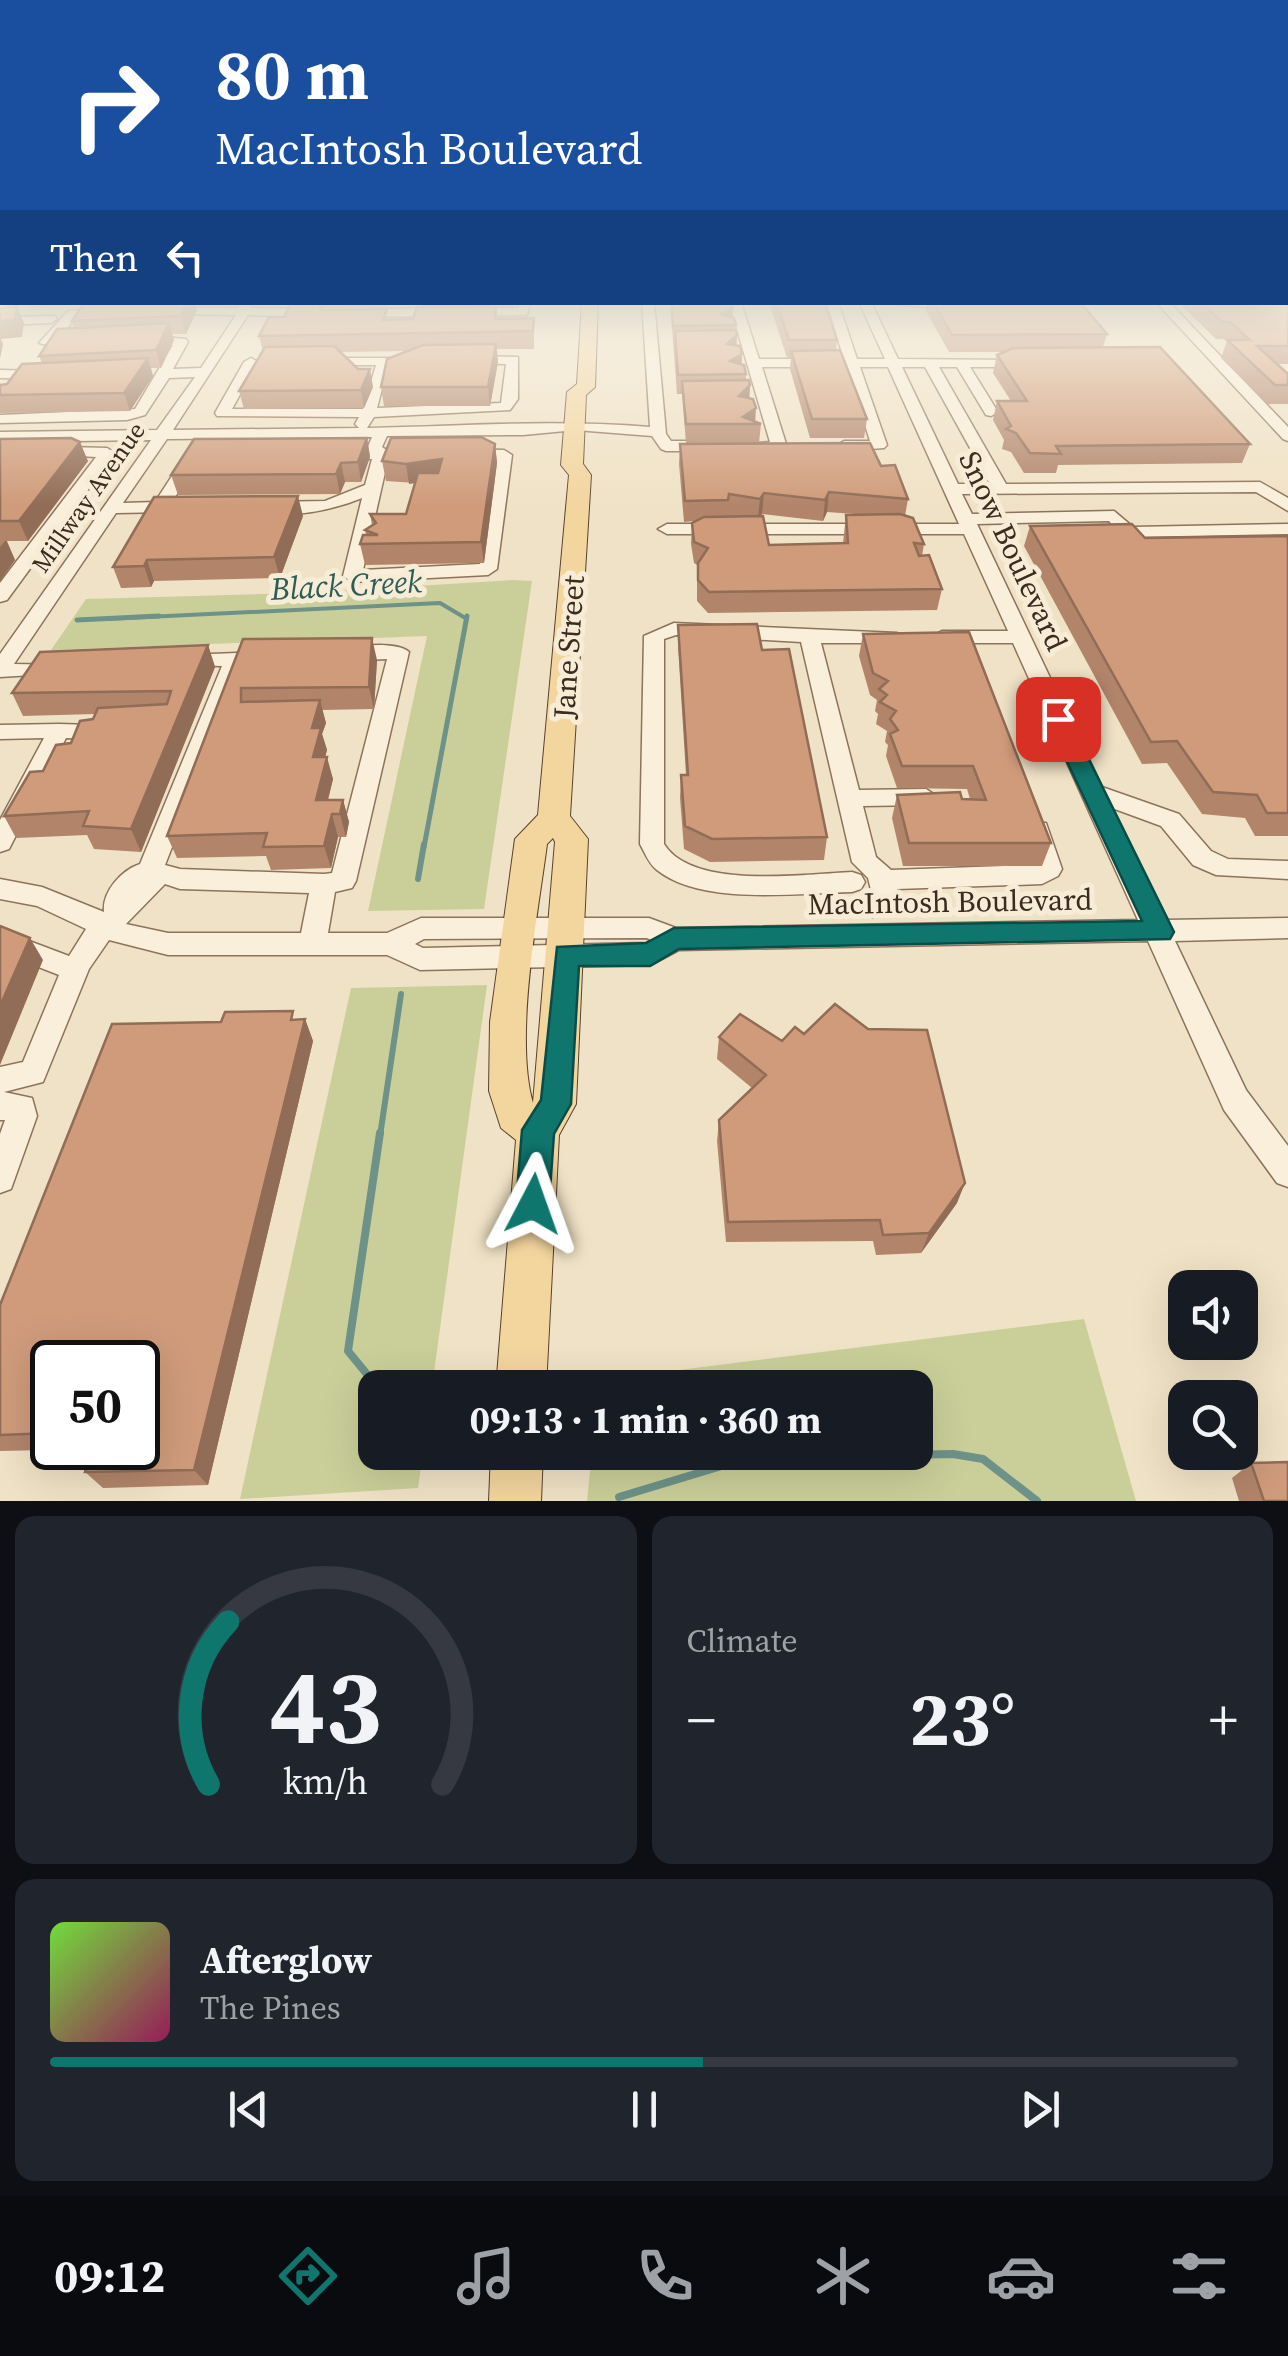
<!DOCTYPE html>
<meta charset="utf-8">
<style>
:root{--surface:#171b24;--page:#20242c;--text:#f1f3f6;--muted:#9ea1a6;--line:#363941;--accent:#0f766e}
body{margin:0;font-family:"Source Serif 4",serif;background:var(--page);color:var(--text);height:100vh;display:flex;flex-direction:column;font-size:38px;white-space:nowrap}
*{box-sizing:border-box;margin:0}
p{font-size:32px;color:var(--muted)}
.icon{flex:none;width:55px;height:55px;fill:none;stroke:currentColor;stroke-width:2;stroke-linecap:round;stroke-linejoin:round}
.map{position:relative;height:1501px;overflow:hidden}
.side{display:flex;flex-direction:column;gap:15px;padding:15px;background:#0d0f14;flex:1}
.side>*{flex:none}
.banner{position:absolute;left:0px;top:0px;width:1290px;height:305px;box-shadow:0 10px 40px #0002;background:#1a4fa0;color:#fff;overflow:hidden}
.buttons{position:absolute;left:1168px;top:1270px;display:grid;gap:20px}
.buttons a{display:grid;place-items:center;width:90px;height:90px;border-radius:20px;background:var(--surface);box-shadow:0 10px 40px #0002;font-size:50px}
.speed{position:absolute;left:30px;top:1340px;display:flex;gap:20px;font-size:50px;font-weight:700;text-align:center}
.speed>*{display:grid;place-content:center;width:130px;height:130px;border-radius:50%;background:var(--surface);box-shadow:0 10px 40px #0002;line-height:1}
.speed .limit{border:5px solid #111;border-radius:15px;background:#fff;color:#111}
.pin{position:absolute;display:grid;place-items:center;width:85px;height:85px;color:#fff;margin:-42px;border-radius:20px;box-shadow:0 5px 15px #0006}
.me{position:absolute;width:110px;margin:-55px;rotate:4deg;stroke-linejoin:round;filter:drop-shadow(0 0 8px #0008)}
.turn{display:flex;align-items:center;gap:35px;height:210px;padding:0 50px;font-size:45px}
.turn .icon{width:130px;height:130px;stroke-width:2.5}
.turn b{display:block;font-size:70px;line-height:85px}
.then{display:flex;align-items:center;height:95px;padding:0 50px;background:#0003;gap:20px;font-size:38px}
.big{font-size:75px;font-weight:700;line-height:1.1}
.side .card{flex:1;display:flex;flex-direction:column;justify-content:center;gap:15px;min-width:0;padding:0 35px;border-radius:20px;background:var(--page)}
.side .dial{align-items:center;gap:0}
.dial svg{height:260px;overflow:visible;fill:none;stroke:var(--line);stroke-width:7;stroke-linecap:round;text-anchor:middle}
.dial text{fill:var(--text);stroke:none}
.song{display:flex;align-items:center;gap:30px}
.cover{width:120px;height:120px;border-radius:15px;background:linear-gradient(135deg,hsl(100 70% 55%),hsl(330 70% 35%))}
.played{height:10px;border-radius:5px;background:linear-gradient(90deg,var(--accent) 55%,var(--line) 55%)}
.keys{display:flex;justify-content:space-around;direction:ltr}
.heat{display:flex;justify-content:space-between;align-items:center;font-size:55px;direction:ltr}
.side .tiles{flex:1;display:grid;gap:15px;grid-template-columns:1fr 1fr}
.card:last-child{grid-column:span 2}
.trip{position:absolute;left:358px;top:1370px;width:575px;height:100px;border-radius:20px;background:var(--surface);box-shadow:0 10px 40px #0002;font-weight:700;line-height:100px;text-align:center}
.menu{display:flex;height:160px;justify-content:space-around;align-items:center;background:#090b0e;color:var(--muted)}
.menu .icon{width:70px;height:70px}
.menu .active{color:var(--accent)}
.menu b{font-size:45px;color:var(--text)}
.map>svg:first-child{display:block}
</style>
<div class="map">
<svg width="1288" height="1501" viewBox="0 0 1288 1501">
<rect width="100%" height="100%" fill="#f0e2c6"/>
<path fill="#cacf99" d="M513,580l19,1 -48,328 -116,2 59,-275 -376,14 35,-51 214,-6z
M487,985l-55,402 -57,1v64l48,1 -5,35 -178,11 111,-511z
M1084,1319l52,182h-549l5,-48 323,-1v-64l-316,-1v-7z"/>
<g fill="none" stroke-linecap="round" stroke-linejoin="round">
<path stroke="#6e9288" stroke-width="4" d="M105,619l335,-16 27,16"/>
<path stroke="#6e9288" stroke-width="5" d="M77,620l82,-4
M424,847l43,-231"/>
<path stroke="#6e9288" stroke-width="6" d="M418,879l6,-35
M380,1136l21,-142"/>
<path stroke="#6e9288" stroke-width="8" d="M375,1384l-27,-33 32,-218
M619,1497l129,-39 205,-4 30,5 54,42"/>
<g stroke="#8c735b" stroke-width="3">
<path id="minor" d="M240,302h12l-2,6 64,1 6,4 -6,4 -66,-2 -75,115 186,-2 -4,-4 4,-7 -142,-1 -2,-3 29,-51 7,-4 7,4 -26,47h131l13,-44h-60l-2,-3 7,-4h69l-13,50 124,-5 5,-39 -42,-1v-6l5,-1 49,1v42l-8,11 -136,7 -7,11c94,-2 189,-9 283,-1l-8,-125h12l12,132 5,7h40l8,5 -8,5h-45l-5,-2 -9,-13 -76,-6 -53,5 -136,1 -5,11 3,2h29l8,5 -8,5h-26l-25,111 117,-6 15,-105 -35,-2v-6l6,-2 38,1 8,5 -15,114 -9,6 -136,7 -9,-6 19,-78c-24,10 -80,25 -101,9l8,-5 56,-1 40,-16 7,-26h-30l-8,-5 8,-5h25l5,-12 -205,2 -44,64 32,-1 30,-46h12l2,3 -27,43 8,5 -8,5 -56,1 -102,151 51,1 3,4 -3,4 -65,4v-23l151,-214 -151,2v-10l157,-2 38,-53 -26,1 -24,37 -18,5 -127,3v-8l135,-6 38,-64 -34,-4v-6l47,4 2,3 -15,27 28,-1 35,-53 -70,-1 -6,-4 2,-3 76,1z
M519,302h12l-4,13 -171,2 -6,-4 6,-4 162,-1z
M729,302h12l18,57h85l-18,-57h12l19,57h28l-26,-57h12l27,57 132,1v6l-5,1h-55l28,45 -7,4 -5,-1 -29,-48h-18l67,117 254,-2 28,16v13l-32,-19 -294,2 10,20 142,-3 19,16 155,-3v10l-160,3 -6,-1 -13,-15 -132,3 125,263 77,27 32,37 17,8 60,2v18l-72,-4 -23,-10 -32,-39 -49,-18 53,112 123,-2v20l-113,3 71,149 42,56v41l-11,-4 -53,-73 -76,-169 -469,9 -28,15 -231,5 -33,-15h-219l-59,-15 -20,29 -46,113 -39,10 28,6 5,18 -26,73 -11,4v-59l5,-14h-5v-53l23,-5 36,-87 -59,-23v-22l69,26 17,-27 -49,-23 -37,-7v-20l42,8 62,25c-2,-21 18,-42 36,-48l82,-198 -44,-1 -3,-4 10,-6 78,-3 10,6 -10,6 -20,1 -78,200 15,4 144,5 8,-1 55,-214 -42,2 -10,-6c13,-11 61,-14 74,-3l-53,229 -4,7 -17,4 -7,41h59l34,-15h228l27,10 462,-8 -125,-277h-71l-10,-6 10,-6h66l-44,-97h-297l-9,-5 9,-5h292l-71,-157h-28l27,78 -3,3 -40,3 -8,-5 8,-5h26l-23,-74h-85l25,80 -8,5 -32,-2v-6l23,-2zM902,367h23l65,117h-32zM165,884l15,5 129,4 -8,40h-133l-42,-9zM647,938l4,2 -5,3 -223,5 -8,-4 9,-5z
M873,302h83l5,4 -6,4z
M1156,302h13l119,125v14l-5,-2z
M104,309l4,1v6l-32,2 -25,28 -12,-3 29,-32z
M55,316l2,3 -6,4 -51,2v-8z
M0,370l41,1 7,4 -7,4 -41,-1z
M68,447l39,1 8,5 -108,147 -7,2v-19l96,-126 -34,-2 -2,-3z
M674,623l223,10 3,4 -3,4 -7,2h-69l38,147 67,-1 12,8 -12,8 -63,1 13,51 15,13 144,-5 -10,-36 3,-6h18l16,46 -4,7 -16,8 -145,5 2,9 -4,7 -22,12 -9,-3 -4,-7 12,-13 -4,-16 -16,-16 -51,-220 -125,-7 -12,4v205c28,46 140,30 188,28l9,3 4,7 -4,7 -9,3c-55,1 -150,14 -195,-22 -8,-6 -12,-17 -17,-26l4,-208z
M59,724l34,1 11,7 -11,7 -27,-1 -57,111 -9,3v-32l44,-82 -44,1v-14z"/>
</g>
<g stroke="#5a412f" stroke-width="2">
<path id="major" d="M582,302h16l-3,85 -9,8 -3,69 8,11 -21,341 18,23 -12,265 -17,31 -13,253h-50l20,-248 -15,-12 -12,-37 1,-69 25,-183 23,-24 31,-340 -8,-10 6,-73 10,-8zM553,838l2,4 -22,261c-19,-66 5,-189 14,-259z
M491,1452h52l-2,49h-52z"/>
</g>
<use href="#minor" fill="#faefda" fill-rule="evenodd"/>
<use href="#major" fill="#f3d59e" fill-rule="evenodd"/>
</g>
<path fill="#b2856a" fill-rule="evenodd" d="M1288,296v68h-11l11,10v30h-21l-46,-46 6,-17 -3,-2h-8l-38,-37h110z
M291,302h99l-2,5 -64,1v2l64,10 25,-1 9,-12v-5h92l-1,5h-17l1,12 37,-1v31h-37l1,13 -8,44h-106l-3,-19 27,-36 -68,1 33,35 -9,21 -120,1 -5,-18 24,-40 -4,-15 25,-19z
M670,302h61l2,6 -1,9 4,8 1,21 5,8v11l4,9v6l4,5 -1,13 6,23 6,3 -2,19h-73l-4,-49h-5z
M769,302h56l12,38 -1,10 31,69 -3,19h-54l-20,-69 1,-11h-4z
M927,302l180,32 -4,13 147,97 -8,19 -184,2 -2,8h-32l-13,-21 -9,-3 2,-9 -11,-20 4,-19h14l-18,-28 4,-18 7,-3h-55l-23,-41z
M197,310l-11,24h-14l2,6 -13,28h-10l2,8 -23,35 -130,2v-28l7,-1 35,-21 -3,-7 35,-28 -2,-7z
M367,438l3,19 -9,25h-16l-5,12 -162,1 -7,-20z
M0,439l88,22 -60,80h-21l8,19 -15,21z
M495,444l2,19 -13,100 -119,2 -5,-21 6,-9 -1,-5 7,-5 -2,-11h36l9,-31 -29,-2 -4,-20z
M680,444l201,22 27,33 -3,17 19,28 -2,12 20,33 -5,21 -229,3 -11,-12v-36l-3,-2 -3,-19 1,-21 3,-2 -11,1 -5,-58zM827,512l28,2 -9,1 -3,28 -74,2 -9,-29 2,-2 61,7z
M303,516l-23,62 -126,3 -3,6 -30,1 -8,-21z
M1030,526l115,12 143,-2v300h-33l-10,-18 -43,-4 -35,-51 -25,1 -118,-218z
M678,625l84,25 65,187 -3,23 -114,2 -26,-13 -4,-51 1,-23h5l-8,-129z
M863,634l188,209 -9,23h-139l-11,-48 5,-23 73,4 -3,-10 -70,-1 -11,-32 2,-11 -3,-3 2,-11 -11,-7 2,-10 -3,-3 2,-11 -7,-5 -11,-39z
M243,639l134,21 -3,49 -52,1 4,13 -4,11 5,16 -2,7 8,22 -5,21h15l6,22 -3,15h-8l-7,31 -60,2 -5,-14 -89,2 -10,-22z
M208,645l7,22 -74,185 -47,-3 -7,-14 -71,3 -12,-22 39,-45 50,-52 2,-5 -72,2 -11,-23z
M305,1019l8,22 -105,444 -105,3 -18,-16 8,-23 -93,2v-146l221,-283zM52,1362l86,86h-86z
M719,1037l238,166 -36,50 -45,2 -3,-14 -147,1 -9,-101 2,-21 33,-32 -35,-29z
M1251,1463l37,38h-49l-7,-23z"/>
<path fill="#916c56" d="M188,302h7l2,8 -11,24 -5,-18z
M17,306l7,17 -2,14 -21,2 2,5 -3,15v-38z
M733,308l-1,17 -11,-11z
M169,323l5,17 -13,28 -5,-18z
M737,335l-1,17 -9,-8z
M496,344l2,18 -8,44 -2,-19z
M742,354l-1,18 -11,-11z
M148,358l5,18 -23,35 -6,-18z
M370,369l3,18 -9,21 -3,-18z
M750,385l-1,19 -10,-8z
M756,408l-1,16 -12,-7z
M367,438l3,19 -9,25 -3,-20z
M80,442l8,19 -60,80 -9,-20z
M495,444l2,19 -13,100 -3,-21z
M442,459l2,20 -35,5 -3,-20z
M341,463l4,19 -5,12 -4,-20z
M829,492l-2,20 -4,9 2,-21z
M764,493l-2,21 -4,5 2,-20z
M298,496l5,20 -23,62 -6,-21z
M6,540l9,20 -15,21v-34z
M147,560l7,21 -3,6 -7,-21z
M372,638l5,22 -3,49 -5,-22z
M208,645l7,22 -74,185 -10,-23z
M320,700l6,23 -4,11 5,16 -8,30 -6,-23 -1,-29z
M327,757l6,22 -11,44 -6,-23z
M343,800l6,22 -3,15 -6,-23z
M332,814l6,23 -7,31 -7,-22z
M30,938l13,22 -43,105v-59z
M305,1019l8,22 -105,444 -14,-15z
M965,1183l-8,20 -36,50 8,-20z"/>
<path fill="#cf9b7b" stroke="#916c56" stroke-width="2.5" d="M1288,296v50h-31l31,28v11h-13l-48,-45h23l-20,-18h-8l-21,-20h87z
M85,302h103l-7,14 -109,5z
M672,302h59l2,6 -12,6 13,4 2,7 -63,1z
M776,302h49l12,38h-48z
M933,302h147l27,32 -155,1z
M291,304h32l-3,6 67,-1 -4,11 30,-1 4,-12 79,-1 -1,13 39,-1 -1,13 -274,5 10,-19h15z
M17,306l-2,13 -15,2v-13z
M169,323l-13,27 -117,6 18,-27z
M736,330l1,5 -10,9 13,2 2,8 -12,7 14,4 2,9 -68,1 -3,-44z
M496,344l-8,43h-107l6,-28 36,-14z
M334,346l24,23h12l-9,21 -122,1 26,-44z
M1160,347l90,97 -194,2 5,8 -31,-1 -14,-20 -10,-4 5,-3 -14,-25h30l-30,-46 16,-7z
M840,350l27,69h-55l-21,-68z
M148,358l-24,35 -124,2v-10l7,-1 15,-20z
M749,380l1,5 -11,11 14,3 3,9 -13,9 18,7h-75l-4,-43z
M481,437l14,7 -14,98 -121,2 3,-9h15l-13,-5 11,-7 -6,-9h36l12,-41h20l4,-14 -36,5 -24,-3 9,-23z
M71,438l9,4 -61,79h-19v-82z
M367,438l-9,24 -17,1 -5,11 -165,1 23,-36z
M870,443l11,23 14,-1 13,34 -79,-7 -4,8 -61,-7 -4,6 -31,-5 -1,6 -43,1 -5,-57z
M298,496l-24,61 -127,3 -3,6 -31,1 41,-70z
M900,514l13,4 11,26 -10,-1 5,13 10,-1 13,34 -233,3 -11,-12v-17l10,-15 -14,-6 -2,-19 12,-6 59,-1 6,29 79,-2 -2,-28z
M1132,524l13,14 143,-2v277h-21l-10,-18 -44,-3 -36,-51 -26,1 -121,-216z
M757,624l5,26 27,-1 38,188 -115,2 -27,-13 -4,-51h7l-10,-150z
M969,632l82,211h-142l-12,-48 63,-3 2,7 24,1 -13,-34h-71l-12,-32 8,-4 -8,-11 6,-8 -16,-9 7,-7 -8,-6 9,-8 -15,-8 -10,-39z
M372,638l-3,49 -128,1v14l79,-2 -8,28h9l-8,29h14l-11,43h27l-3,14h-8l-8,32 -61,1 4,-14 -100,3 76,-197z
M208,645l-77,184 -48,-3 6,-15 -85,5 26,-44 13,-1 13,-26 15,-2 9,-22 13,-2 5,-11 69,-4 4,-13 -159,2 28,-41z
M0,926l30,12 -30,68z
M835,1004l33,25 59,1 38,153 -36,50 -46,2 -3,-15 -152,2 -9,-102 47,-45 -47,-38 21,-23 42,27 13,-14 9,7z
M293,1011l-2,9 14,-1 -111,451 -109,2 8,-24h45v-86h-86v71l-52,2v-130l112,-281 109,-2 4,-10z
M1288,1462v39h-24l-13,-38z"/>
<linearGradient id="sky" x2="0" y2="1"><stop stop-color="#8ebad6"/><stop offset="0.58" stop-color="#f8f2e5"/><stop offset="1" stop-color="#f8f2e5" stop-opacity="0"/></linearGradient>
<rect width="1288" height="506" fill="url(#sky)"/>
<path fill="#0f766e" stroke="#0a4d48" stroke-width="2.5" d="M1058,712l11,7 105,213 -4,7 -491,10 -29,17h-71l-8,138 -17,30 -5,70 -5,11 -11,5 -12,-5 -5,-11 6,-74 19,-30 16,-153 89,-4 28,-15 468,-7 -95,-202z"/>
<g text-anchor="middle" stroke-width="10" stroke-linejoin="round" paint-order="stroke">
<g font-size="25" fill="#3c2c1f" stroke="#f7ecd6">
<text transform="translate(88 497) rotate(-55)" y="9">Millway Avenue</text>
</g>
<g font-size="30" fill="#3c2c1f" stroke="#f7ecd6">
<text transform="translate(1013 551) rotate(65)" y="10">Snow Boulevard</text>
<text transform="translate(569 647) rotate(-86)" y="10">Jane Street</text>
<text transform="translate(950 902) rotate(-1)" y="10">MacIntosh Boulevard</text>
</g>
<g font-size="32" font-style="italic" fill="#2e5c57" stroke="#f7ecd6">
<text transform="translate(346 585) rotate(-3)" y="11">Black Creek</text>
</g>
</g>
</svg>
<div class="buttons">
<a><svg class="icon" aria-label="sound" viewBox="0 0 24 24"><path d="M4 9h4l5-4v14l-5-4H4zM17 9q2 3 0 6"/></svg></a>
<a><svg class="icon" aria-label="search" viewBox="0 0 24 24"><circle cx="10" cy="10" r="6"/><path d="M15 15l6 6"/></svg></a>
</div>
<div class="speed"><div class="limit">50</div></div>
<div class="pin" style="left:1058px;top:719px;background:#d93025"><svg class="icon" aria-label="arrive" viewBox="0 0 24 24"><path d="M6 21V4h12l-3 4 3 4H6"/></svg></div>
<svg class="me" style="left:533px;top:1204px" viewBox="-20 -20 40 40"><path d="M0-17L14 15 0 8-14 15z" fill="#0f766e" stroke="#fff" stroke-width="4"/></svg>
<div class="trip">09:13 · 1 min · 360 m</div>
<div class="banner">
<div class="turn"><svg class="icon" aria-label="right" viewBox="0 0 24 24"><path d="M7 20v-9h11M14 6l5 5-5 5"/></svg><div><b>80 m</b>MacIntosh Boulevard</div></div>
<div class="then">Then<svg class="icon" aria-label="left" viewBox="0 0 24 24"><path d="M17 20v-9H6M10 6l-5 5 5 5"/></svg></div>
</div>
</div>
<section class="side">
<div class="tiles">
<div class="card dial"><svg viewBox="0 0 100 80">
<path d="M14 69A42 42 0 1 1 86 69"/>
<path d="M14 69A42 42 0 0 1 20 19" stroke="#0f766e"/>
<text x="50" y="56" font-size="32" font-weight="700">43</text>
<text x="50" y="72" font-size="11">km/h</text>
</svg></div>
<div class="card"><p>Climate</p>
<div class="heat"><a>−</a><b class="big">23°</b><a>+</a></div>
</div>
<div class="card">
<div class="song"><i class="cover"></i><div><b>Afterglow</b><p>The Pines</p></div></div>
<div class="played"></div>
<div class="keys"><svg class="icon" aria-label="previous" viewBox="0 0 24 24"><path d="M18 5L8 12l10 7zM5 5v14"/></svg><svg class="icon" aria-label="pause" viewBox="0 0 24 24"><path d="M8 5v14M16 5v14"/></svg><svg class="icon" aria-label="next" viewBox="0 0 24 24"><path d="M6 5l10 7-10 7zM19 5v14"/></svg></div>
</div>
</div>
</section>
<nav class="menu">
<b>09:12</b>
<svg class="icon active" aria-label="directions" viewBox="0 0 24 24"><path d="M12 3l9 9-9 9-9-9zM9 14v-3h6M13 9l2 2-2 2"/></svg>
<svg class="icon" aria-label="music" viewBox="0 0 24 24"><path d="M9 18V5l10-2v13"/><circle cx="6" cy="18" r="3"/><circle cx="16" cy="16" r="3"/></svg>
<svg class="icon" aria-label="phone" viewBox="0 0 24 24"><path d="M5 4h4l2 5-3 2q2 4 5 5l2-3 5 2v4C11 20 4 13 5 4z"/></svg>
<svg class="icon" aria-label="climate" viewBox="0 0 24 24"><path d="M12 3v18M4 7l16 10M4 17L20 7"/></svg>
<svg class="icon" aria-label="car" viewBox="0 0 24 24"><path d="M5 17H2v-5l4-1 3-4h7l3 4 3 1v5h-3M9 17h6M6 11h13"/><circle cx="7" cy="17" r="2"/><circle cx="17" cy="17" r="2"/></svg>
<svg class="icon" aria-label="filters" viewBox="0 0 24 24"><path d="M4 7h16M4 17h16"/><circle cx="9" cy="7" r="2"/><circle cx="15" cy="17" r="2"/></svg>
</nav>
